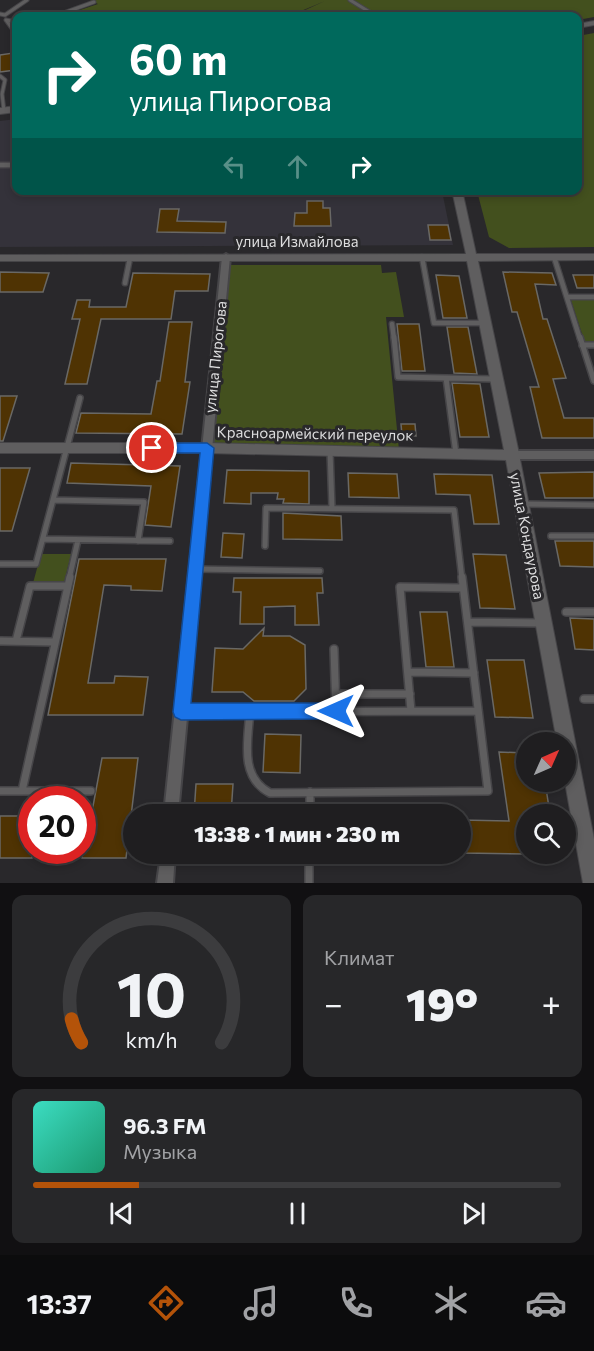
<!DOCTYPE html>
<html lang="ru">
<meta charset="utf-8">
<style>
:root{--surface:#1f1e20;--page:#272729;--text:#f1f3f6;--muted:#a1a2a5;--line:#3c3c3e;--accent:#b45309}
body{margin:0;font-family:Commissioner,sans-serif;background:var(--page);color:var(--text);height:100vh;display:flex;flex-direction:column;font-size:22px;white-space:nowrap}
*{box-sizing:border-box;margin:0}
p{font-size:20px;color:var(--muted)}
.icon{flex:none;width:33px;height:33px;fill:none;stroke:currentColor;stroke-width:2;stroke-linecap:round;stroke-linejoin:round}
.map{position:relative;height:883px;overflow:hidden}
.panel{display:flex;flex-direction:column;gap:12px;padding:12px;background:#111012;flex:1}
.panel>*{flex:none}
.top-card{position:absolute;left:12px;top:12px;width:570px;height:183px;border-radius:12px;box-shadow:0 3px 9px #0003,0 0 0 2px var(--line);background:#00695c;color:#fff;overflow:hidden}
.needle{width:39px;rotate:45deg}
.tools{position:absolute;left:516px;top:732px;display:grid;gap:12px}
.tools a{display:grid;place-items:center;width:60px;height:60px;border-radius:50%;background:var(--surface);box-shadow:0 3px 9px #0003,0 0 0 2px var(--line);font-size:30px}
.speed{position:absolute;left:18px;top:786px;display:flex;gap:12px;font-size:30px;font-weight:700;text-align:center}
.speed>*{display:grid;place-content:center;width:78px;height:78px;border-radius:50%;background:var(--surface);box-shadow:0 3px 9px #0003,0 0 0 2px var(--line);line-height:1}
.speed .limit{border:9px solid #d22;background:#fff;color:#111}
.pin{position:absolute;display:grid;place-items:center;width:51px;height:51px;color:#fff;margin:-26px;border:3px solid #fff;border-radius:50%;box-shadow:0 2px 6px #0007}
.me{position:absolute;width:66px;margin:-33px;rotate:270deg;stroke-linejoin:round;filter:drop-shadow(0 0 4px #0008)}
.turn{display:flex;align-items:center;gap:21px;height:126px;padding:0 18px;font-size:27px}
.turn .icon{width:78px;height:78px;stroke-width:2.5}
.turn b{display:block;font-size:42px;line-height:51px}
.lanes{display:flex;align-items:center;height:57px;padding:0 18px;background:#0003;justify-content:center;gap:30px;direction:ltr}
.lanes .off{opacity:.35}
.big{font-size:45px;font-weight:800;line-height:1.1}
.panel .tile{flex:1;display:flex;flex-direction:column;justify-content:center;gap:9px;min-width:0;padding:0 21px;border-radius:12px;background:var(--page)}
.panel .dial{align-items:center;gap:0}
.dial svg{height:156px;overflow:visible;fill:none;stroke:var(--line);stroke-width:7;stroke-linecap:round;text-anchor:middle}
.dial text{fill:var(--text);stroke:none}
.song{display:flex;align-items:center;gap:18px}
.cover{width:72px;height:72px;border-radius:9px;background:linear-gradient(135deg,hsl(170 70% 55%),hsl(160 70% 35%))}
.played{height:6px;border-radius:3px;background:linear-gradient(90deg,var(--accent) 20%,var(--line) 20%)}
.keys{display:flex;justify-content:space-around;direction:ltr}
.heat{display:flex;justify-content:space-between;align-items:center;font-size:33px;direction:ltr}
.panel .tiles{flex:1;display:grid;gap:12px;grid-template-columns:1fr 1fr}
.tile:last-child{grid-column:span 2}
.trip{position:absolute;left:123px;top:804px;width:348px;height:60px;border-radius:30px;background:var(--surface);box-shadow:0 3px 9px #0003,0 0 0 2px var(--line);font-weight:800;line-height:60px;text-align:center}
.tabs{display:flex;height:96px;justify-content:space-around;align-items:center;background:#0c0c0d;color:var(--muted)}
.tabs .icon{width:42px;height:42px}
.tabs .current{color:var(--accent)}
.tabs b{font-size:27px;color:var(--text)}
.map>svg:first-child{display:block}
</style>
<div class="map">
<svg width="594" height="883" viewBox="0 0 594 883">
<rect width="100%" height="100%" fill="#29282b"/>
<path fill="#34323a" d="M16,119v71l426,1 11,54 -453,2v-126z"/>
<path fill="#43501e" d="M90,0h504v17l-16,3v-4h-286l33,-15 -36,15h-227l36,-12z
M594,33v214l-85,1 -20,-11 -12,-46 101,-1v-154z
M226,265h155l1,8 14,-1 8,45h-18l13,133 -191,-2z
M571,300h23v43h-9z
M41,554h30l-7,29h-31z"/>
<path fill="#4f3303" stroke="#696865" stroke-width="1.5" d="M13,53l2,17 -15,2v-17z
M307,201h16v7h7l1,18h-37l1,-13h12z
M160,209h19l-2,12 49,1 -1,11 -68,-1z
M428,225h20l3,15h-21z
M0,272l49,1 -6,19h-43z
M503,272l49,1 4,12 -21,-1 8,35h4l19,59 -13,1 11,39h30v20h-52l-12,-51h9l-22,-75h-5z
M133,273l77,1 -2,17h-33l-4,28h-70l-14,65h-22l15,-65h-8l5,-19h13l-1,7h37z
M436,275l23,1 8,42h-24z
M573,275h21v13h-17z
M169,322h23l-7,60h5l-8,52 -106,-1 5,-20 70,1 6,-33h3z
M397,324h22l6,47h-23z
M447,327h21l9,47 -23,-1z
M452,383l28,1 9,53h-29z
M0,396h17l-14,45h-3z
M401,424h14l1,12 -14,-1z
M71,463l109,3 -9,61 -26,-2 6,-39 -84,-3z
M0,468h30l-18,63h-12z
M227,470l82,1v33l-26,-1 1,-4h-7l1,-6h-27v11l-27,-1z
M594,472v26h-49l-6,-25z
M348,473l49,1 2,24 -50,-1z
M434,474l58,1 7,49h-25l-4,-29 -34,-1z
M283,513l58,3 1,24 -59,-1z
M223,533l21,1 -2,24 -21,-1z
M555,541h39v26l-34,-1z
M473,554l33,1 9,54 -35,-1z
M79,559h87l-4,32 -31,-1v-4l-27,-1 -16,98h26l1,-7 33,1 -5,38h-95z
M234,578h88l1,15h-6l2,32h-24v-19l-31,1v17h-24l1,-32h-8z
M420,612h27l7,55h-28z
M570,618l24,1v31l-19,-1z
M264,628l-1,8h27l15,9 1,44 -12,12h-40l-11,-9h-31l3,-44 28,1z
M487,660h37l9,58 -38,-1z
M265,734l36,1 -1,38 -37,-1z
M499,752l27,1v29h19l5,32h-24v40l-63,-1 -3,-33 49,1z
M102,758h36l-12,100h-44v-41h9z
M196,784h37l-2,30h-37z
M0,816h32v42h-32z"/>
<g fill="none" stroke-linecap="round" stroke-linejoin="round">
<g stroke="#464548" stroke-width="5">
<path id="service-far3" d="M350,0l26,16
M0,14l5,1 22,-15
M55,16l39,-14
M6,20l10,14
M6,20l10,2
M0,76l5,4 -3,14 2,17"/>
</g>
<g stroke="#464548" stroke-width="7">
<path id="service-far2" d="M0,165h16
M422,257l12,66h51
M554,257l26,82
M125,283l5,-25
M567,297h27
M392,324l2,15"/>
</g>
<g stroke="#464548" stroke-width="8">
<path id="service-far1" d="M394,337l4,40 97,2
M580,337l14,44
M582,345h12
M446,378l10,76
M330,451l2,57
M53,500l91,2 -6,39
M524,504l70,1
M551,536h43
M43,539l127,2
M265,546l1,-38 188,2 8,69
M0,564h36l44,-166
M195,569l125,2
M69,579l9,-39"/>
</g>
<g stroke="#464548" stroke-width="10">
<path id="service" d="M566,612h28
M468,622l73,1
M1,641l53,1
M16,641l14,-55h36
M334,649l2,62
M408,672l66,1
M336,694h74
M584,699h10
M250,711c-2,29 -11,66 20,82l218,-2 -26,-214
M411,711l-11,-124 63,1
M183,712l295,-1
M0,791h91
M22,791l48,-214
M310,792v22
M309,854v29"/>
</g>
<g stroke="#464548" stroke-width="4">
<path id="minor" d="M226,254l4,3 -52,557h-14l58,-557z
M512,451h82v8h-82l-4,-1 -1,-3 1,-3z
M161,854h14l-2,29h-16z"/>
</g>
<g stroke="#464548" stroke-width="2">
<path id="tertiary" d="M594,21v4l-16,3v-4z
M16,106v6l-16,2v-6z
M452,190h10l14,64h118v6l-116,1 40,188 76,390v44h-11l-18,-101 1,-40h-9l-51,-282 -299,-7h-207v-10h207l297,7 -37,-189h-467v-6l466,-1z"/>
</g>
<use href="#service-far3" stroke="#5f5e5f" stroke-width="3"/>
<use href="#service-far2" stroke="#5f5e5f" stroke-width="4.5"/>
<use href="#service-far1" stroke="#5f5e5f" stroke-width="5"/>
<use href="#service" stroke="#5f5e5f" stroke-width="7"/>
<use href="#minor" fill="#5f5e5f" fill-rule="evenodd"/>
<use href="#tertiary" fill="#5f5e5f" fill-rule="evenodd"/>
</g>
<path fill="#1a73e8" stroke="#114b97" stroke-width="1.5" d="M152,443h55l7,5 -23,255h145l7,2 2,6 -2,6 -7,2 -155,1 -6,-3 -2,-5 27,-259h-48l-7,-5z"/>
<g text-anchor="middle" stroke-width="6" stroke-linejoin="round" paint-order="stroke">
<g font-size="15" fill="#ddddde" stroke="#29282b">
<text x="297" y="247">улица Измайлова</text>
<text transform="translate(216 357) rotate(-84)" y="5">улица Пирогова</text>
<text transform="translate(315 434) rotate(1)" y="5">Красноармейский переулок</text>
<text transform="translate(527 536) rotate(79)" y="5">улица Кондаурова</text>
</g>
</g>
</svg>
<div class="tools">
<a><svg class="needle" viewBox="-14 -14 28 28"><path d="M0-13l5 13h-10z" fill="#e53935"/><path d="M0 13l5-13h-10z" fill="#a1a2a5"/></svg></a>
<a><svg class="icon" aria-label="search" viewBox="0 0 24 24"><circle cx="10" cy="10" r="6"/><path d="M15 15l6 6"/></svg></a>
</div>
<div class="speed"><div class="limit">20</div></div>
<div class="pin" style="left:152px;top:448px;background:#d93025"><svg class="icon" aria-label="arrive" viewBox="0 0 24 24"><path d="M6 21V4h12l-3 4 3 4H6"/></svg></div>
<svg class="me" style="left:336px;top:711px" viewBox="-20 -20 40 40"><path d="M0-17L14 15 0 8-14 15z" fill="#1a73e8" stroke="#fff" stroke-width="4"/></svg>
<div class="trip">13:38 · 1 мин · 230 m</div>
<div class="top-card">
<div class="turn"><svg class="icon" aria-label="right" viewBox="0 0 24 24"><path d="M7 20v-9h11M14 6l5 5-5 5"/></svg><div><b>60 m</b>улица Пирогова</div></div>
<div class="lanes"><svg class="icon off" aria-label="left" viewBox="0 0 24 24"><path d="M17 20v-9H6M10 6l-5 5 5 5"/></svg><svg class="icon off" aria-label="ahead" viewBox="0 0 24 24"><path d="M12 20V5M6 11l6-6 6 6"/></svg><svg class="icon" aria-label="right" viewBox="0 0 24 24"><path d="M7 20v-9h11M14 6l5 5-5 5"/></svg></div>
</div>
</div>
<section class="panel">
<div class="tiles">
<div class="tile dial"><svg viewBox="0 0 100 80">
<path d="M14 69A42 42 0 1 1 86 69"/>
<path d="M14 69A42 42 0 0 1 9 57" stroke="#b45309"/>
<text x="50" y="56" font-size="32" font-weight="700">10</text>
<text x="50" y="72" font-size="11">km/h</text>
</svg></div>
<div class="tile"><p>Климат</p>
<div class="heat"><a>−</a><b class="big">19°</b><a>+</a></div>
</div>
<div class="tile">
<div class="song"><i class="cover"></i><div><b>96.3 FM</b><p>Музыка</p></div></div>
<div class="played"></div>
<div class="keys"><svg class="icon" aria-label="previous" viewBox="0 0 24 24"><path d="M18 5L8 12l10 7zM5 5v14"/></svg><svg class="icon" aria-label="pause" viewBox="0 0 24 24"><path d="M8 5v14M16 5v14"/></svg><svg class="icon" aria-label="next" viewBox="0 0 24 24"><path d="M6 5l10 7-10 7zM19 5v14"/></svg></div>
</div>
</div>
</section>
<nav class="tabs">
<b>13:37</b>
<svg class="icon current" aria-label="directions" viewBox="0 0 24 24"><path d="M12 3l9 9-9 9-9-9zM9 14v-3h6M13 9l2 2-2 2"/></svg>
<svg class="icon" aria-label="music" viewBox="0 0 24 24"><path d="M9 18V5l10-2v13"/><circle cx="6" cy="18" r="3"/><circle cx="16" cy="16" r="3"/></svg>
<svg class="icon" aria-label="phone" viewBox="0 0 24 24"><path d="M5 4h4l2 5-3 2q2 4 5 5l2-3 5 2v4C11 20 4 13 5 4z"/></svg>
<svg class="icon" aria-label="climate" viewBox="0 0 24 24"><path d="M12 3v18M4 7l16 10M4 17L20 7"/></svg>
<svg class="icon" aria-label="car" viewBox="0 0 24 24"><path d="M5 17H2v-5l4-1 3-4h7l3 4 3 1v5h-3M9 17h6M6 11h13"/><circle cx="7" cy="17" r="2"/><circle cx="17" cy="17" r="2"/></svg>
</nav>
